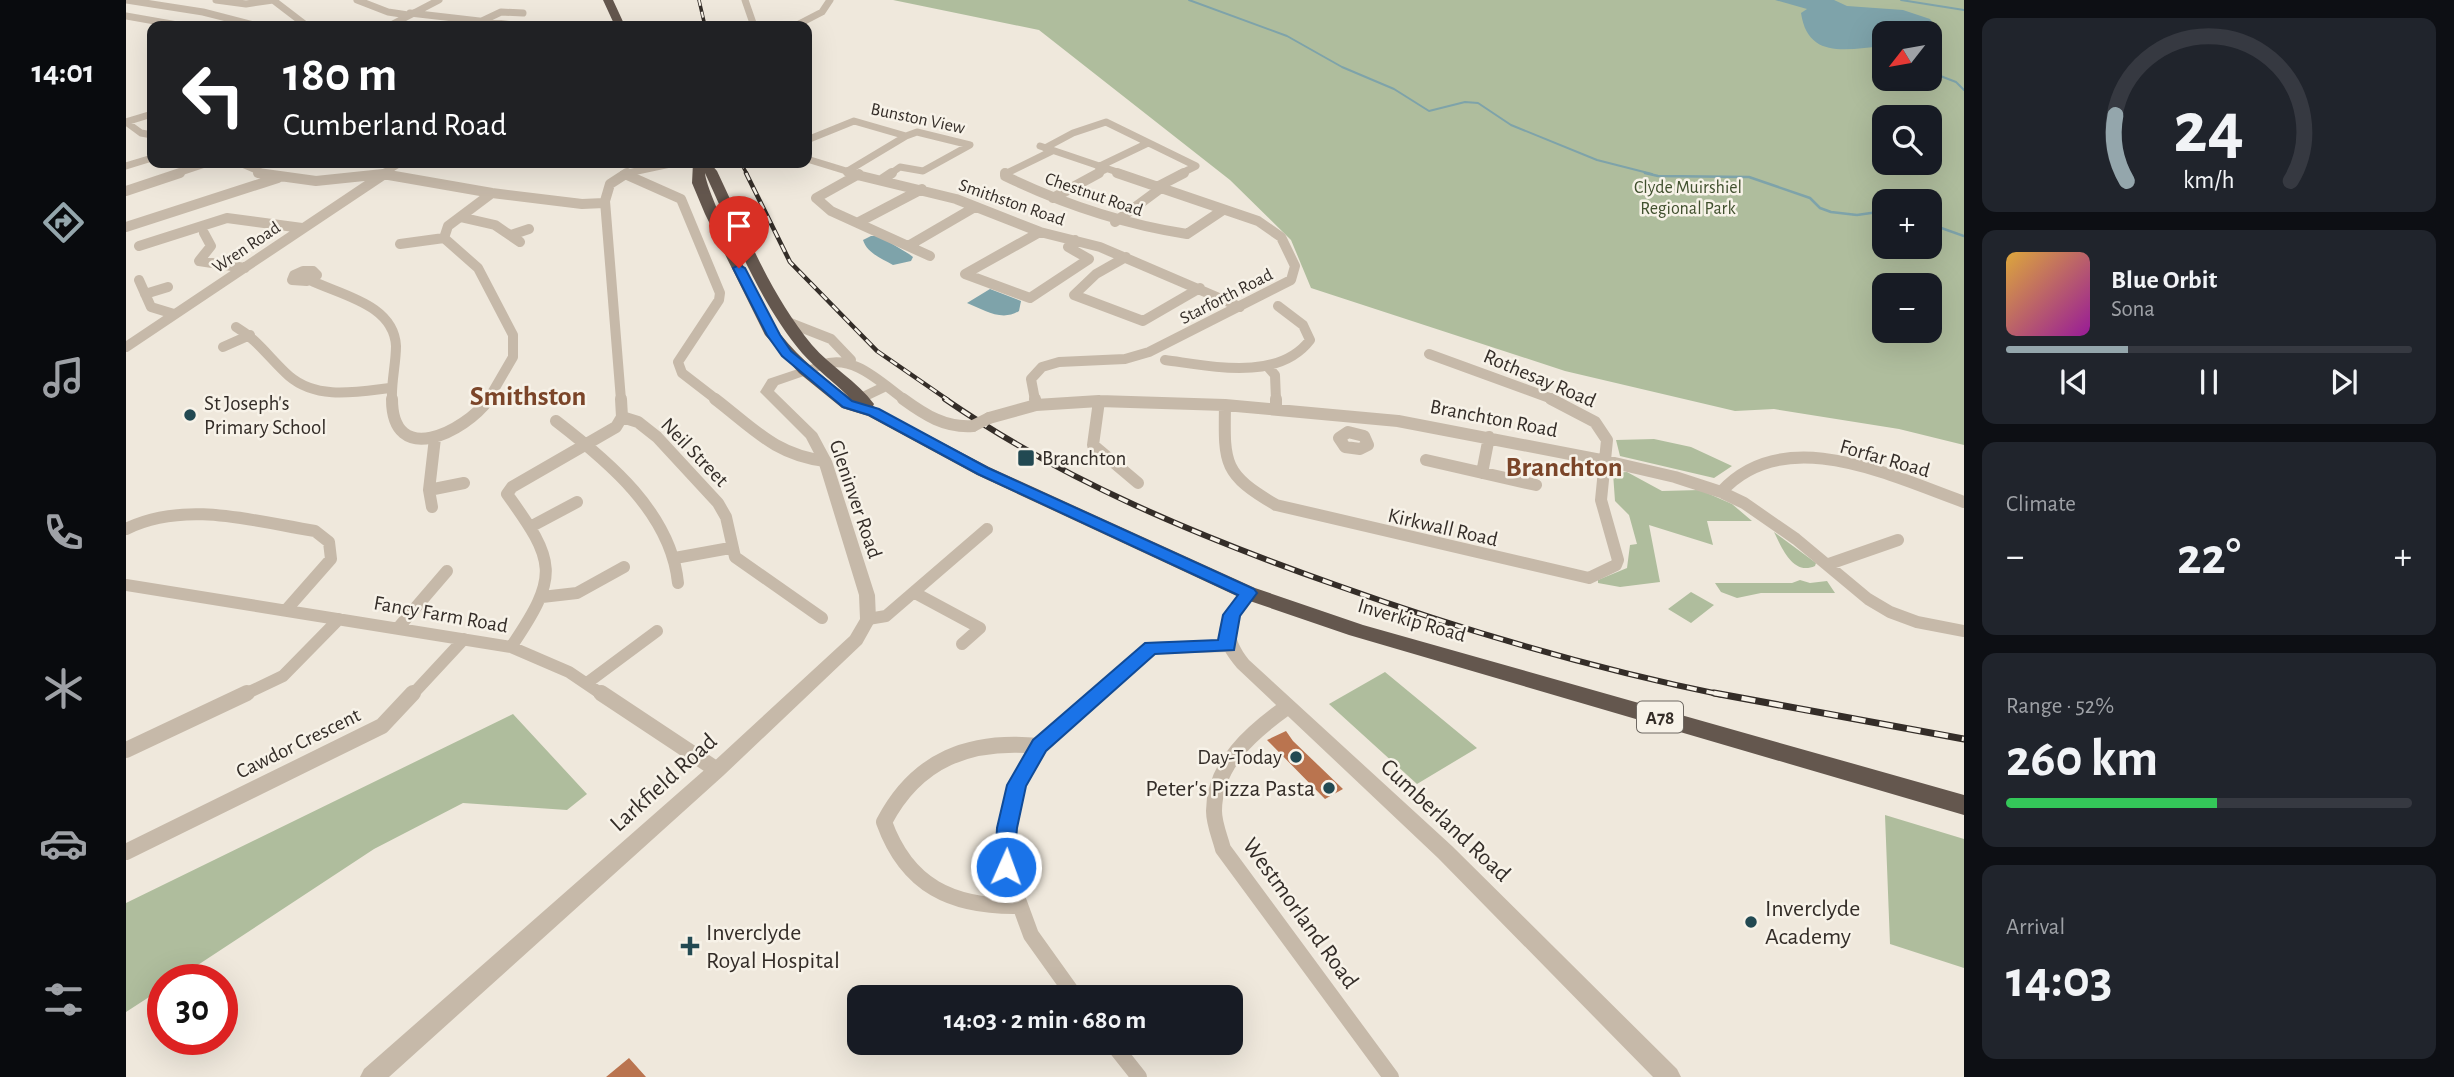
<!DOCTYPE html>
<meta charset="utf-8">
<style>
:root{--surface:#171b24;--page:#20242c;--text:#f1f3f6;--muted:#9ea1a6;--line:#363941;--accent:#94a6ac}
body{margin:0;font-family:"Alegreya Sans",sans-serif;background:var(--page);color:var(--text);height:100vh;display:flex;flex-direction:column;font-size:26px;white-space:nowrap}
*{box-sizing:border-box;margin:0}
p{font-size:23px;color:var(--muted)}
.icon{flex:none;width:38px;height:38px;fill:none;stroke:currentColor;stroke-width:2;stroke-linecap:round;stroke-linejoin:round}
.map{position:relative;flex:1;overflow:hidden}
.side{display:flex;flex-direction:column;gap:18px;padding:18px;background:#0d0f14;width:490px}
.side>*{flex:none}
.banner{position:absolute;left:21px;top:21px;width:665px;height:147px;border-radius:14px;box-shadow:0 7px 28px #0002;background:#202124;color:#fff;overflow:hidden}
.needle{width:46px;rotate:239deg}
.fabs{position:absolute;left:1746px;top:21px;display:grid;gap:14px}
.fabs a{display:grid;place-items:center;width:70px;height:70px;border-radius:14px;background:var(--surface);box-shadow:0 7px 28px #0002;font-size:35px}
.speed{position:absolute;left:21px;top:964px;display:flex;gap:14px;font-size:35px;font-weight:700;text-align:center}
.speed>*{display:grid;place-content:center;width:91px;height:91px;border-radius:50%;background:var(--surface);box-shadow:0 7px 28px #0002;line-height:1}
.speed .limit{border:10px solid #d22;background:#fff;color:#111}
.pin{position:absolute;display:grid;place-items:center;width:60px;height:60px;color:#fff;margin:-72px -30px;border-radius:50% 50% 50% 0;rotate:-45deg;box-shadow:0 0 7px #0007}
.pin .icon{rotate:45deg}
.me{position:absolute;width:77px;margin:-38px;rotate:2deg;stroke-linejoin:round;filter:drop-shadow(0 0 5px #0008)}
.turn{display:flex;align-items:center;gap:24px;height:147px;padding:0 21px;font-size:32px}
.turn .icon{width:91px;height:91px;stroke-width:2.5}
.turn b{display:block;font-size:49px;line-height:60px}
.big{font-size:52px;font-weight:700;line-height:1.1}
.side .widget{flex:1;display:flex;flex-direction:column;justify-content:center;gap:10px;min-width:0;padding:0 24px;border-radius:14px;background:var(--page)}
.side .dial{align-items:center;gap:0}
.dial svg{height:182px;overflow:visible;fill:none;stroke:var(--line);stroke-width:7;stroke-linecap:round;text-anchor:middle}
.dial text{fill:var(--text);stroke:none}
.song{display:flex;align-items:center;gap:21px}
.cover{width:84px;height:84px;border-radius:10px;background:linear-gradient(135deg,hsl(40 70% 55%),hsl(300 70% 35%))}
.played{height:7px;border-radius:4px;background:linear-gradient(90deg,var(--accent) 30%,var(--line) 30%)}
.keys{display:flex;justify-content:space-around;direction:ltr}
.heat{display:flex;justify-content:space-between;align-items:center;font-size:38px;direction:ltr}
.charge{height:10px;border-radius:5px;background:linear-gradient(90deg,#34c759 52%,var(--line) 0)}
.trip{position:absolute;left:721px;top:985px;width:396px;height:70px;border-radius:14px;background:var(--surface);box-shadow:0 7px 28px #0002;font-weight:700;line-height:70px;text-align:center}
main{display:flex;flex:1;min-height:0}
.tab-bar{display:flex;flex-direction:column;width:126px;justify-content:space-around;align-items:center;background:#090b0e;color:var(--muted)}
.tab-bar .icon{width:49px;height:49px}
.tab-bar .on{color:var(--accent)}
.tab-bar b{font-size:32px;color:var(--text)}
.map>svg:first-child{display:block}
</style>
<main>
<nav class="tab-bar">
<b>14:01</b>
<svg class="icon on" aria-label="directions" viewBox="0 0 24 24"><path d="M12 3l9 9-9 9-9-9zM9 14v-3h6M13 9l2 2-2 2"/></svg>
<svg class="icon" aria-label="music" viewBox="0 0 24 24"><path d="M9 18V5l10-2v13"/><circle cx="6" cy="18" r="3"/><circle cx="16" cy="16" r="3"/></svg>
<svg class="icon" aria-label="phone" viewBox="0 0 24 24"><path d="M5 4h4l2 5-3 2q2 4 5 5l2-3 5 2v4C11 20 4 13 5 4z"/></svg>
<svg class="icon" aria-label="climate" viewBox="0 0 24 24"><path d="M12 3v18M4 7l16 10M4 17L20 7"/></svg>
<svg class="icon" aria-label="car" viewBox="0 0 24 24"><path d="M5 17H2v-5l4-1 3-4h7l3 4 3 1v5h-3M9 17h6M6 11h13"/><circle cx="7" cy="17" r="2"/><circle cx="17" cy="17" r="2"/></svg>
<svg class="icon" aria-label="filters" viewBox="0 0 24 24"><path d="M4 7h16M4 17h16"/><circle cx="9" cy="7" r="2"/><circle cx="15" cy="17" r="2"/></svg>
</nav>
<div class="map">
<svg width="1838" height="1077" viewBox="0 0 1838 1077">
<rect width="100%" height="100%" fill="#efe8dc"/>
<path fill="#afbd9d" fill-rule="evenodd" d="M767,0h1071v445l-65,-16 -125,-20 -39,2 -170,-40 -254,-83 -20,-48 -61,-60 -191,-150zM1759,33h45v46h-45zM1759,117h45v46h-45zM1759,201h45v46h-45zM1759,285h45v46h-45z
M1528,439l37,8 41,19 -18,12 -94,-22 -4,-16z
M1501,472l35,19 38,-1 32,14 20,17h-45l6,24 -64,-20 11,57 -40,5 -22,-4v-3l29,-12 3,-23 7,-1 -8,-29 -14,-14 -2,-28z
M1648,532l42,31 -1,3c-22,10 -33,-18 -41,-34z
M1674,580l10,3 17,-2 8,12h-74l-24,5 -16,-6 -6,-9h77z
M1565,592l23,13 -23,18 -23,-14z
M1259,672l92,76 -60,36 -88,-80z
M387,714l74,80 -20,16 -104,-7 -89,46 -199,131h-12v8l-37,24v-109z
M1759,815l79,24v129l-74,-24z"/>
<path fill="#7ea3aa" d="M1649,0h59l13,6 56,4 27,9 11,16 -11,5v-7h-45v13c-38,3 -77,14 -84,-33l6,-4z
M745,236h8l30,18 4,3 -2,4 -18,4c-12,-7 -26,-12 -30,-25z
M864,289l31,12 -2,10c-17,11 -35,-1 -52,-8z"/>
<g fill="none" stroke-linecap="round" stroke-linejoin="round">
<path stroke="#7ea3aa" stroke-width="2" d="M1063,0l98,36 55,31 52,22 35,22 36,-9 13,1 33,22 86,35 55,14
M1775,0l63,10
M1804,72l26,10 8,8"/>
<path stroke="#7ea3aa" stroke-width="2.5" d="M1519,173l13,3 91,1 61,21 10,10 11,4 26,3 28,-4
M1804,224l34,12"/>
</g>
<path fill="#ba744f" d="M1160,731l7,10 50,48 -18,10 -58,-59z
M503,1058l17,19h-40z"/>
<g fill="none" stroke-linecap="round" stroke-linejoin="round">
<path stroke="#c6b9a9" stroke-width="7" d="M0,0l77,12 55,14
M90,0l30,4 27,-4
M147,0l34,26
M231,0l31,12 20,3
M619,0l9,26
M284,13l114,13
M0,16l57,10
M356,21l19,-9 22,1
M263,26l50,-26
M669,26l27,-14 8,-12
M0,122l15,11 11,2
M0,122l26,-8
M681,140l47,-19 52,15 11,-4 53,13 -47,26 -23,-4 -10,7
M914,146l83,28
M919,148l28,-15 33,-11 90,44 -16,8
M681,159l49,15
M114,163l25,11
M0,166l26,-8
M972,167l50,-24
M720,172l60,-36
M49,174l33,-11
M253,174h6
M257,174l17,-11
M497,174l52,-11
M879,174l47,-23
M970,174l10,-5"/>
<path stroke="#c6b9a9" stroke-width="10" d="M132,173l58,8 67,-7 109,19 90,11 22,-1
M723,173l107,26 84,33 60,15 140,60
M879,173v3c58,28 118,48 182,58l36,-24
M733,174l-43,24 15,13 99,45
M501,175l54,24 39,94 -1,7 -41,62 4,11 35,27
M757,179l9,-6
M1031,187l27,-14
M0,191l54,-18
M927,198l46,-25
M334,217l35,8 25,17
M733,222l63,-33
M989,222l46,-34
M0,227l152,-49
M914,232l-75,42 65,24 59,-39 -21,-12 7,-7
M78,233l7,13 -12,15 46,7
M385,235l18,-6
M274,244l44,-6
M13,246l88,-28 75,10
M782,246l67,-39
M1000,257l-30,17 -22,21 69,26 57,-33
M177,271h10l4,4 -10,6 -15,-1 2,-5z
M13,280l12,27 23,7
M184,280c30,15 84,24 86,66 0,18 -5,36 -4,54
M19,294l23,-7
M659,321l46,18 20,21
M110,327c22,13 34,32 53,49 28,24 67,16 101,12
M0,347l260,-174
M97,347l27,-12
M1303,354l126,46
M1039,360c46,6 113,22 145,-20l-7,-15 -25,-19
M696,365c31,-12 59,18 83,35
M1142,367l7,8 1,25
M735,398l23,-11
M362,400l25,-43v-22l-35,-67 -34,-30 4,-12 44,-33
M495,400l-16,-199 5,-17 17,-11
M909,400l-4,-21 11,-12 17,-5 66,-3 24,-7 142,-72 4,-14 -14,-29 -23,-16 -141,-48"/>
<path stroke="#c6b9a9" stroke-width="12" d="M266,399c0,69 72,34 97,0
M495,399l1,18 16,5 19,15 61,66 8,14 9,40 87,61
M589,399c38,29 60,56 110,62
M777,399c22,16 42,29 70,27
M909,399l1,6
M1150,399v11
M973,401l-6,44 45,38
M1099,405c-1,59 -2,69 51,100l313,73 27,-13 2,-5 -17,-60 6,-60 -12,-18 -44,-23
M863,418l47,-13 63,-4 126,4 173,16 208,40 69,16 46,15 23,11 52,36 72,60 22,13 27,10 47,9
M430,421c52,40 115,92 122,162
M1222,432l16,4 4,9 -8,4 -15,-2 -6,-9z
M1300,460l110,25
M1356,473l7,-36
M303,490l35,-7
M1595,492c63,-70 170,-16 243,10
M306,507l-3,-17 6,-52
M406,526l45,-24
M0,529c59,-29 127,-8 189,2l14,11 2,17 -44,50
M549,558l55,-10
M1703,564l69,-24
M0,585l385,62 58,25 34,23
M789,593l65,35 -18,16
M416,597l35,-4 47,-26
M742,619l18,-3 101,-87
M272,628l49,-57
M385,647c49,-72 45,-85 -4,-153l5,-7 104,-60 6,-10
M461,683l70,-52
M117,695l40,-19 56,-57
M286,695l52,-56
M972,695l53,-47 77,-2"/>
<path stroke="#c6b9a9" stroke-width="16" d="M475,693l116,77
M1161,707c-35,25 -73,57 -73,104 0,13 6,26 9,38l168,228
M0,750l121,-57
M0,852l256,-126 31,-33
M892,906c-66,1 -111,-20 -134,-84 33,-63 86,-83 155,-76
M950,998l-45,-63 -25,-68 1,-39 10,-43 22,-39 61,-53
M986,1043l27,34"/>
<path fill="#c6b9a9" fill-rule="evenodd" d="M696,361l5,1v6l-49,17 -4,6 43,42 15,28 43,134 1,24 -14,25 -138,131 -335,302h-29l4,-8 346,-304 140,-129 10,-17 -1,-24 -41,-134 -12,-23 -46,-46 8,-13z
M1122,587l8,6c-18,28 -31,36 -7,67l203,186 225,223 4,8h-28l-215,-219 -201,-190c-20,-25 -25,-38 -5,-65 5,-7 8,-13 16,-16z"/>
<path fill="#64574e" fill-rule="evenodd" d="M477,0h10l12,26h-10z
M567,163h17l7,8c28,59 53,123 95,174 19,22 45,36 62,59l-1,2 116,61 266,121 108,37 601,170v20l-615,-180 -108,-37 -264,-123 -109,-59 -26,-8 -43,-35 -34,-38 -60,-121 -13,-31zM579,173c28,61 53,127 97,180 14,16 32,29 47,44 -24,-19 -49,-38 -68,-62 -15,-20 -75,-141 -76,-162z"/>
<g stroke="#342d28" stroke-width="3.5">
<path id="rail-far3" d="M573,0l6,26
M615,163l6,11"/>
</g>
<g stroke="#342d28" stroke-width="4.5">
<path id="rail-far2" d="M620,173l44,89 87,89 71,49"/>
</g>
<g stroke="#342d28" stroke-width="6">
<path id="rail-far1" d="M819,399c119,82 255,138 391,186 126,45 255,83 387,110"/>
</g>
<g stroke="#342d28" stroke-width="7">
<path id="rail" d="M1588,693l250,46"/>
</g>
<use href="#rail-far3" stroke="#f7f2e8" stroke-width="2" stroke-dasharray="6" stroke-linecap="butt"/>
<use href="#rail-far2" stroke="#f7f2e8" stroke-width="2.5" stroke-dasharray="8" stroke-linecap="butt"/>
<use href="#rail-far1" stroke="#f7f2e8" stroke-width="3.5" stroke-dasharray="10" stroke-linecap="butt"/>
<use href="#rail" stroke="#f7f2e8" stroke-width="4.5" stroke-dasharray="14" stroke-linecap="butt"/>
<path stroke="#c6b9a9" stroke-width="12" d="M847,426l16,-8"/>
</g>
<path fill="#1a73e8" stroke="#114b97" stroke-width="2" d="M613,265l6,3 35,67 11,16 61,50 27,8 109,59 266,121 3,4 -17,23 -6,34 -79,4 -109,97 -20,35 -9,42 -4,46 -7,2 -8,-2 -3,-7 2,-39 10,-43 26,-45 112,-97 73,-3 5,-25 15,-20 -260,-121 -109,-59 -26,-8 -61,-51 -15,-21 -34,-67z"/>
<g fill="#224952" stroke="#f7f2e8" stroke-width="2.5">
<circle cx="64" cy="415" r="7"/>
<rect x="891" y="449" width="18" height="18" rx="3.5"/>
<circle cx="1170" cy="757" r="7"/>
<circle cx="1203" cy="788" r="7"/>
<circle cx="1625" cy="922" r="7"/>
<path d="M560.5 935.5h7v7h7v7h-7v7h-7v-7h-7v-7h7z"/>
</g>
<g text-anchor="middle" stroke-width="5" stroke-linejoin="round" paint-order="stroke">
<g font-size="18" fill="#342d28" stroke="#f7f2e8">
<text transform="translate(792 118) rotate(12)" y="6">Bunston View</text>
<text transform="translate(968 194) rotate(19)" y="6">Chestnut Road</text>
<text transform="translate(886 202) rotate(19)" y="6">Smithston Road</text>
<text transform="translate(120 247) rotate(-34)" y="6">Wren Road</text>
<text transform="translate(1100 296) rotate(-27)" y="6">Starforth Road</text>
</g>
<g font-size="18" fill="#40502e" stroke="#f7f2e8">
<text x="1562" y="193">Clyde Muirshiel<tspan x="1562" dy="21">Regional Park</tspan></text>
</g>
<rect fill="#f7f2e8" stroke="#6e6862" stroke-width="2" x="1511" y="701.5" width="46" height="31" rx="5"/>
<g font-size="19" font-weight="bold" fill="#342d28">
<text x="1534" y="724">A78</text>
</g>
<g font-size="21" fill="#342d28" stroke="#f7f2e8">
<text transform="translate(1414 378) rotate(23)" y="7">Rothesay Road</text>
<text transform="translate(1368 418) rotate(11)" y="7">Branchton Road</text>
<text transform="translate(569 452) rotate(46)" y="7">Neil Street</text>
<text transform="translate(1759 458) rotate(16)" y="7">Forfar Road</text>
<text transform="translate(730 499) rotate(71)" y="7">Gleninver Road</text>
<text transform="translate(1317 527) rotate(13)" y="7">Kirkwall Road</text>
<text transform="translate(315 614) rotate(10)" y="7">Fancy Farm Road</text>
<text transform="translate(1286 620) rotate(16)" y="7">Inverkip Road</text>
<text transform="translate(172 743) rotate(-26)" y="7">Cawdor Crescent</text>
</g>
<g font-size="21" fill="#342d28" stroke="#f7f2e8" text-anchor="start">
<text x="78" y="410">St Joseph's<tspan x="78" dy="24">Primary School</tspan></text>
<text x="916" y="465">Branchton</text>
<text x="1156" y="764" text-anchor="end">Day-Today</text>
</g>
<g font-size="24" fill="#342d28" stroke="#f7f2e8">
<text transform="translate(537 782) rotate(-42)" y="8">Larkfield Road</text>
<text transform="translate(1320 820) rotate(43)" y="8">Cumberland Road</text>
<text transform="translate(1175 913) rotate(54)" y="8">Westmorland Road</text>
</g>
<g font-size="24" fill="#342d28" stroke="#f7f2e8" text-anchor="start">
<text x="1189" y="796" text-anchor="end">Peter's Pizza Pasta</text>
<text x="1639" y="916">Inverclyde<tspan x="1639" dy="28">Academy</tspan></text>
<text x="580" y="940">Inverclyde<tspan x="580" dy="28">Royal Hospital</tspan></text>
</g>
<g font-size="28" font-weight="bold" fill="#7b4529" stroke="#f7f2e8">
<text x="402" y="405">Smithston</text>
<text x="1438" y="476">Branchton</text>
</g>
</g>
</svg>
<div class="fabs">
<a><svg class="needle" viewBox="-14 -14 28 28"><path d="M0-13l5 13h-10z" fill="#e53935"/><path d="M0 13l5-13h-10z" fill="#9ea1a6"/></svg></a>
<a><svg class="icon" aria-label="search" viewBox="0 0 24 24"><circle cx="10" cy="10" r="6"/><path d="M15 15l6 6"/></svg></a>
<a>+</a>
<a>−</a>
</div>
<div class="speed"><div class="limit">30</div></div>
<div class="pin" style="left:613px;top:268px;background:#d93025"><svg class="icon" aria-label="arrive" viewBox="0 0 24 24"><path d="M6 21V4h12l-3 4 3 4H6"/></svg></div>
<svg class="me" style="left:880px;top:867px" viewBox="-20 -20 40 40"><circle r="17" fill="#1a73e8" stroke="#fff" stroke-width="3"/><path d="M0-11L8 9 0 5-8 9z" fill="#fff"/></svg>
<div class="trip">14:03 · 2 min · 680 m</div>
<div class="banner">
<div class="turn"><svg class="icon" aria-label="left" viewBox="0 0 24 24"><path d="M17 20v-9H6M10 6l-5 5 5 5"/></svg><div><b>180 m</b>Cumberland Road</div></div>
</div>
</div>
<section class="side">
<div class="widget dial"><svg viewBox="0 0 100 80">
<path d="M14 69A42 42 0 1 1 86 69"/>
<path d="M14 69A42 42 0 0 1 9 40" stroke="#94a6ac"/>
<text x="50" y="56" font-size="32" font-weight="700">24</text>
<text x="50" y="72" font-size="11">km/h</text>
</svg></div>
<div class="widget">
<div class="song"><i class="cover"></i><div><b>Blue Orbit</b><p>Sona</p></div></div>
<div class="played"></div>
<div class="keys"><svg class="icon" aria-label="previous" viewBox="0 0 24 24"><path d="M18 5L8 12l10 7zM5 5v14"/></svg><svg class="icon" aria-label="pause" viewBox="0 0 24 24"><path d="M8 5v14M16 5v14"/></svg><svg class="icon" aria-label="next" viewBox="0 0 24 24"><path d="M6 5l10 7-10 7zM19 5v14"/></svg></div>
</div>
<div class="widget"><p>Climate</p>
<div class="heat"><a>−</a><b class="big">22°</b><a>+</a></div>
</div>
<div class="widget"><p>Range · 52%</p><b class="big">260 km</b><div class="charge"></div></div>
<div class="widget"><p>Arrival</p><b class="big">14:03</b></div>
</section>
</main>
